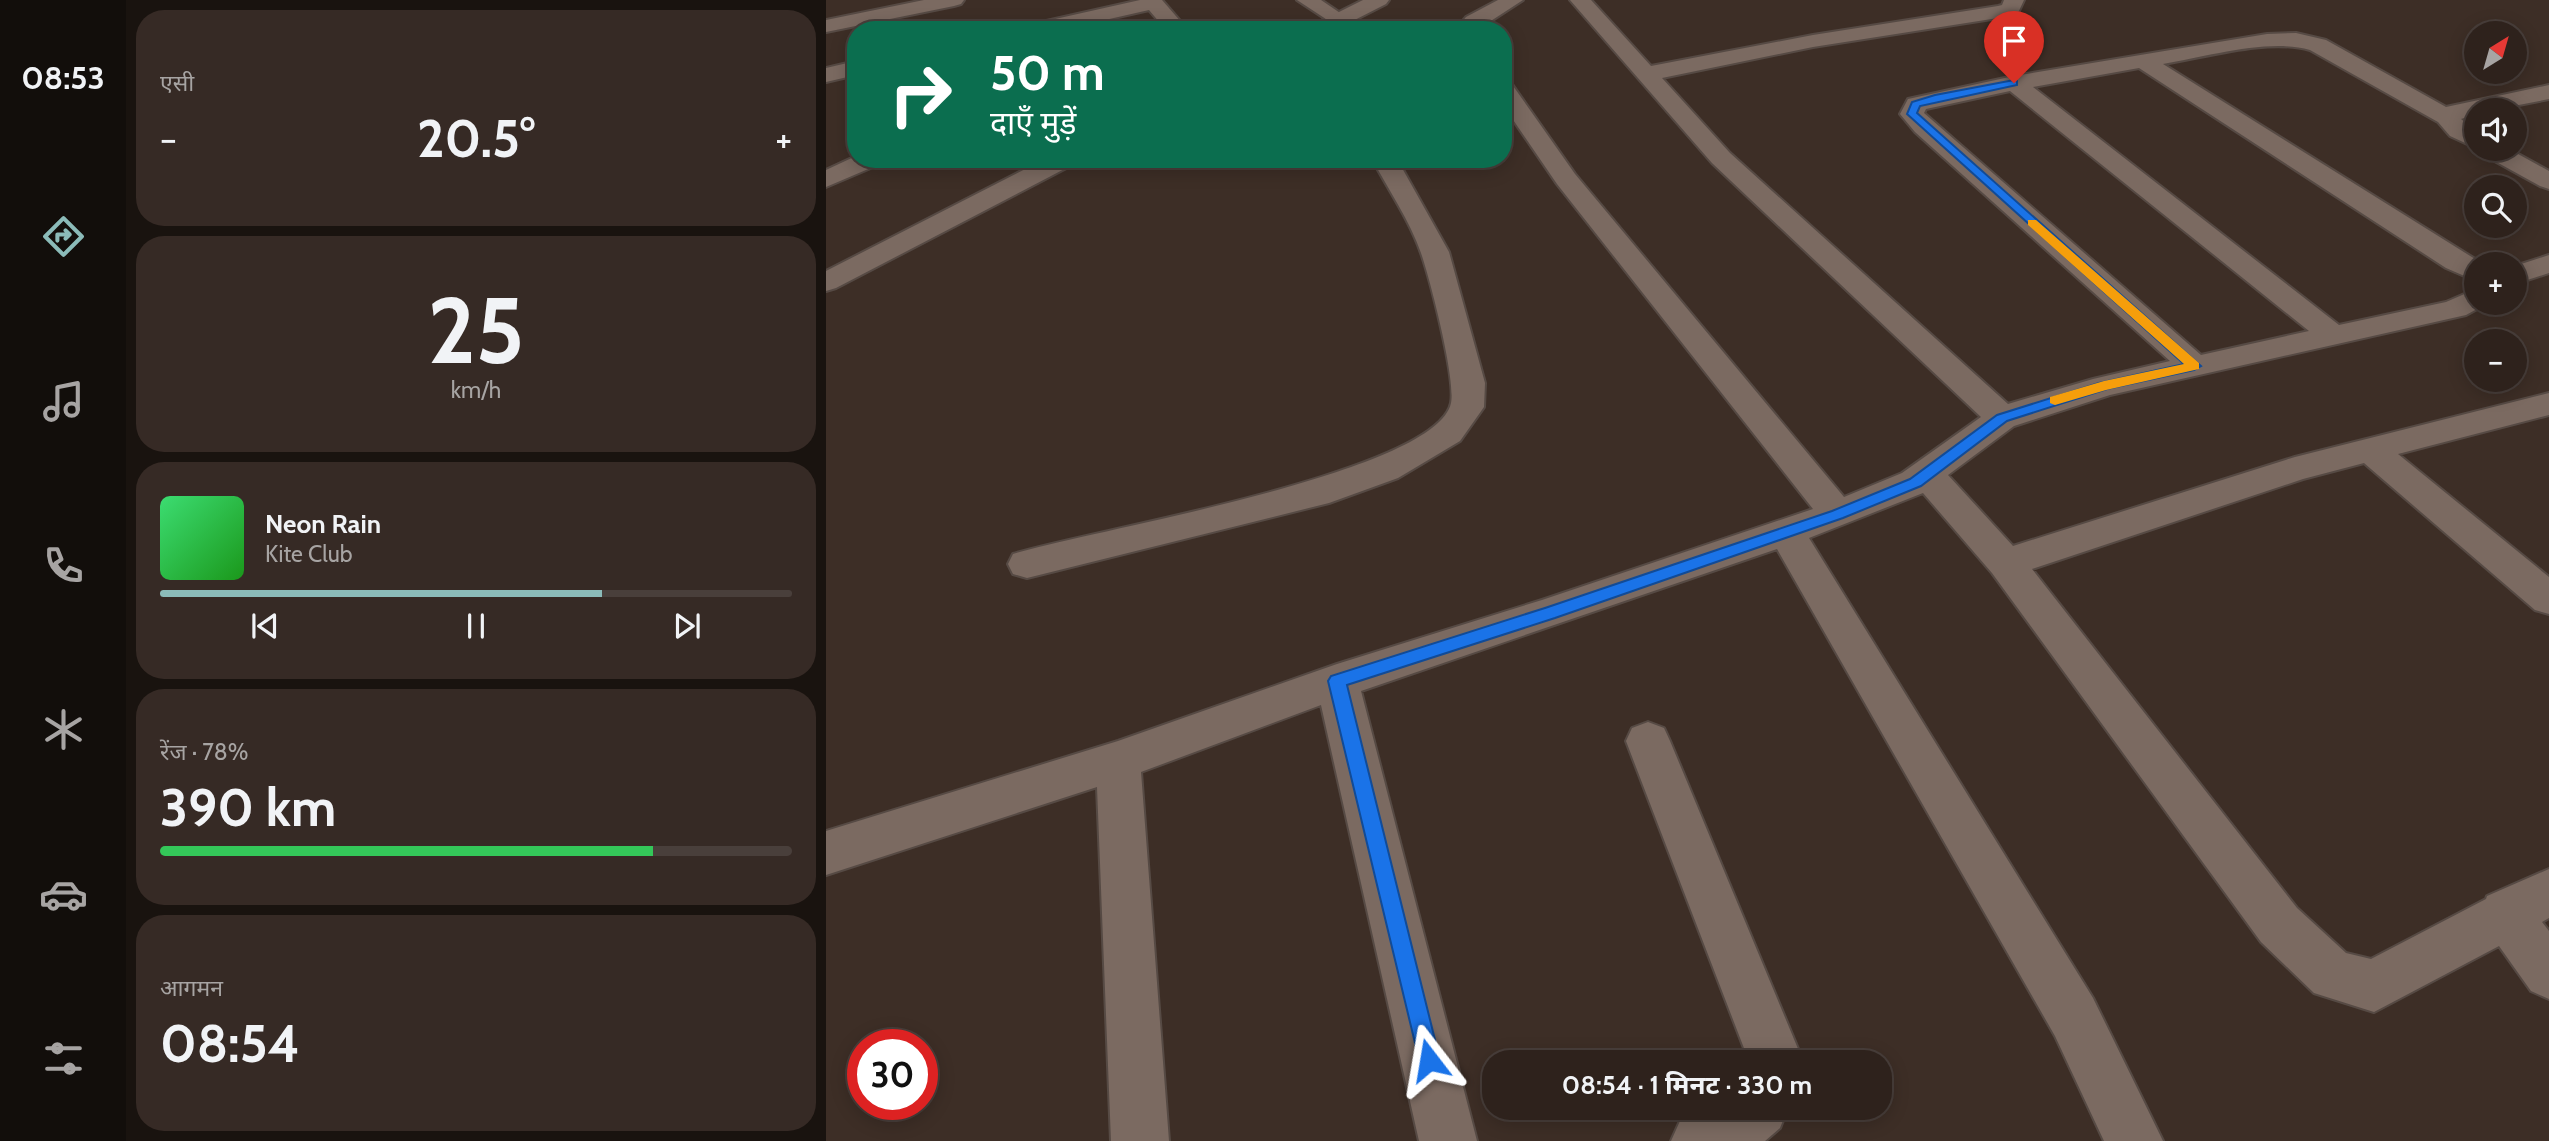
<!DOCTYPE html>
<html lang="hi">
<meta charset="utf-8">
<style>
:root{--surface:#2e221c;--page:#362a25;--text:#f1f3f6;--muted:#a7a4a3;--line:#493f3b;--accent:#8bbbb9}
body{margin:0;font-family:Cabin,"Noto Sans Devanagari",sans-serif;background:var(--page);color:var(--text);height:100vh;display:flex;flex-direction:column;font-size:26px;white-space:nowrap}
*{box-sizing:border-box;margin:0}
p{font-size:23px;color:var(--muted)}
.icon{flex:none;width:38px;height:38px;fill:none;stroke:currentColor;stroke-width:2;stroke-linecap:round;stroke-linejoin:round}
.map{position:relative;flex:1;overflow:hidden}
.panel{display:flex;flex-direction:column;gap:10px;padding:10px;background:#19130f;width:700px}
.panel>*{flex:none}
.banner{position:absolute;left:21px;top:21px;width:665px;height:147px;border-radius:28px;box-shadow:0 4px 18px #0003,0 0 0 2px var(--line);background:#0b6e4f;color:#fff;overflow:hidden}
.needle{width:46px;rotate:37deg}
.controls{position:absolute;left:1638px;top:21px;display:grid;gap:14px}
.controls a{display:grid;place-items:center;width:63px;height:63px;border-radius:50%;background:var(--surface);box-shadow:0 4px 18px #0003,0 0 0 2px var(--line);font-size:35px}
.speed{position:absolute;left:21px;top:1029px;display:flex;gap:14px;font-size:35px;font-weight:700;text-align:center}
.speed>*{display:grid;place-content:center;width:91px;height:91px;border-radius:50%;background:var(--surface);box-shadow:0 4px 18px #0003,0 0 0 2px var(--line);line-height:1}
.speed .limit{border:10px solid #d22;background:#fff;color:#111}
.pin{position:absolute;display:grid;place-items:center;width:60px;height:60px;color:#fff;margin:-72px -30px;border-radius:50% 50% 50% 0;rotate:-45deg;box-shadow:0 0 7px #0007}
.pin .icon{rotate:45deg}
.me{position:absolute;width:77px;margin:-38px;rotate:346deg;stroke-linejoin:round;filter:drop-shadow(0 0 5px #0008)}
.turn{display:flex;align-items:center;gap:24px;height:147px;padding:0 28px;font-size:32px}
.turn .icon{width:91px;height:91px;stroke-width:2.5}
.turn b{display:block;font-size:49px;line-height:60px}
.big{font-size:52px;font-weight:700;line-height:1.1}
.panel .widget{flex:1;display:flex;flex-direction:column;justify-content:center;gap:10px;min-width:0;padding:0 24px;border-radius:28px;background:var(--page)}
.panel .dial{align-items:center;gap:0}
.dial b{font-size:91px;line-height:1}
.song{display:flex;align-items:center;gap:21px}
.cover{width:84px;height:84px;border-radius:10px;background:linear-gradient(135deg,hsl(140 70% 55%),hsl(120 70% 35%))}
.played{height:7px;border-radius:4px;background:linear-gradient(90deg,var(--accent) 70%,var(--line) 70%)}
.keys{display:flex;justify-content:space-around;direction:ltr}
.heat{display:flex;justify-content:space-between;align-items:center;font-size:38px;direction:ltr}
.charge{height:10px;border-radius:5px;background:linear-gradient(90deg,#34c759 78%,var(--line) 0)}
.trip{position:absolute;left:656px;top:1050px;width:410px;height:70px;border-radius:28px;background:var(--surface);box-shadow:0 4px 18px #0003,0 0 0 2px var(--line);font-weight:700;line-height:70px;text-align:center}
main{display:flex;flex:1;min-height:0}
.dock{display:flex;flex-direction:column;width:126px;justify-content:space-around;align-items:center;background:#120e0b;color:var(--muted)}
.dock .icon{width:49px;height:49px}
.dock .current{color:var(--accent)}
.dock b{font-size:32px;color:var(--text)}
.map>svg:first-child{display:block}
</style>
<main>
<nav class="dock">
<b>08:53</b>
<svg class="icon current" aria-label="directions" viewBox="0 0 24 24"><path d="M12 3l9 9-9 9-9-9zM9 14v-3h6M13 9l2 2-2 2"/></svg>
<svg class="icon" aria-label="music" viewBox="0 0 24 24"><path d="M9 18V5l10-2v13"/><circle cx="6" cy="18" r="3"/><circle cx="16" cy="16" r="3"/></svg>
<svg class="icon" aria-label="phone" viewBox="0 0 24 24"><path d="M5 4h4l2 5-3 2q2 4 5 5l2-3 5 2v4C11 20 4 13 5 4z"/></svg>
<svg class="icon" aria-label="climate" viewBox="0 0 24 24"><path d="M12 3v18M4 7l16 10M4 17L20 7"/></svg>
<svg class="icon" aria-label="car" viewBox="0 0 24 24"><path d="M5 17H2v-5l4-1 3-4h7l3 4 3 1v5h-3M9 17h6M6 11h13"/><circle cx="7" cy="17" r="2"/><circle cx="17" cy="17" r="2"/></svg>
<svg class="icon" aria-label="filters" viewBox="0 0 24 24"><path d="M4 7h16M4 17h16"/><circle cx="9" cy="7" r="2"/><circle cx="15" cy="17" r="2"/></svg>
</nav>
<section class="panel">
<div class="widget"><p>एसी</p>
<div class="heat"><a>−</a><b class="big">20.5°</b><a>+</a></div>
</div>
<div class="widget dial"><b>25</b><p>km/h</p></div>
<div class="widget">
<div class="song"><i class="cover"></i><div><b>Neon Rain</b><p>Kite Club</p></div></div>
<div class="played"></div>
<div class="keys"><svg class="icon" aria-label="previous" viewBox="0 0 24 24"><path d="M18 5L8 12l10 7zM5 5v14"/></svg><svg class="icon" aria-label="pause" viewBox="0 0 24 24"><path d="M8 5v14M16 5v14"/></svg><svg class="icon" aria-label="next" viewBox="0 0 24 24"><path d="M6 5l10 7-10 7zM19 5v14"/></svg></div>
</div>
<div class="widget"><p>रेंज · 78%</p><b class="big">390 km</b><div class="charge"></div></div>
<div class="widget"><p>आगमन</p><b class="big">08:54</b></div>
</section>
<div class="map">
<svg width="1723" height="1141" viewBox="0 0 1723 1141">
<rect width="100%" height="100%" fill="#3d2e26"/>
<g fill="none" stroke-linecap="round" stroke-linejoin="round">
<g stroke="#564a44" stroke-width="4">
<path id="street" d="M98,0h40l-3,4 -7,2 -128,26v-12z
M314,0h22l26,30h-22l-17,-20 -88,20h-40l3,-4z
M471,0h24l28,19 -3,4h-14z
M672,0h25l-46,30h-22l11,-13z
M744,0h21l60,66 162,-31 185,-29 4,-1 2,-5h20l-6,13 -20,5 -185,29 -151,31 68,75 278,251 85,-25 77,-18 -255,-229 -15,-18 8,-15 106,-23 253,-42 29,-1 30,7 120,67 103,-22v14l-56,11h-17v4l-15,5 15,12v17l-26,-12 -12,-14 -128,-72c-42,-12 -103,7 -147,14l320,200h-7v17l-30,-13 -307,-200 -106,19 306,238 107,-23 30,-13v14h12l-22,12 -356,80 -96,31 -66,49 65,71 282,-89 254,-64v22l-151,39 151,123v37l-14,-4 -171,-147 -61,16 -271,90 265,339 49,45 25,6 115,-60 1,-3 62,-27v49l-7,4 7,9v68l-18,-8 -32,-45 -125,66 -60,-19 -53,-51 -269,-369 -69,-80 -114,45 284,460 70,143h-59l-49,-105 -278,-487 -416,142 116,450h-58l-98,-436 -180,67 28,369h-58l-14,-354 -271,88v-44l292,-90 219,-77 205,-64 271,-91 -256,-325 -54,-79v-24l8,2 64,91 269,323 58,-24 79,-56 -269,-254zM1184,91l299,240 -108,24 -277,-242 2,-4z
M30,61v14l-30,7v-14z
M1653,149h30l40,22v18l-9,-3 -58,-32z
M30,156v3h27l-3,5 -54,23v-17z
M546,159h25l52,93 36,131 -1,24 -24,34 -62,37 -69,25 -302,75 -14,-4 -5,-10 5,-10c72,-23 423,-80 438,-151 5,-24 -21,-124 -30,-150 -11,-32 -33,-64 -49,-94z
M1723,255v18l-34,11v-18z
M822,722l16,6 6,13 131,315 -1,6h-54l1,-6 -121,-315 6,-13z
M886,1108h76l-8,20 -15,13h-94l9,-20z"/>
</g>
<g stroke="#564a44" stroke-width="4">
<path id="secondary" d="M537,0h26l-3,4 -51,26h-27l3,-4z
M219,159h32l-3,5 -238,124 -10,3v-20z"/>
</g>
<use href="#street" fill="#7b6a61" fill-rule="evenodd"/>
<use href="#secondary" fill="#7b6a61" fill-rule="evenodd"/>
</g>
<path fill="#1a73e8" stroke="#114b97" stroke-width="2" d="M1188,80l3,1v4l-97,21 -3,7 284,253 -7,4 -87,19 -100,32 -86,65 -78,32 -288,100 -208,67 93,375 -3,8 -8,3 -8,-3 -93,-387 3,-5 214,-68 287,-97 78,-32 87,-64 102,-32 85,-19 -277,-250 5,-12 23,-7z"/>
<path fill="#f59e0b" d="M1202,220h8l163,143v6l-93,21 -51,15 -5,-2v-6l54,-16 80,-17 -156,-139z"/>
</svg>
<div class="controls">
<a><svg class="needle" viewBox="-14 -14 28 28"><path d="M0-13l5 13h-10z" fill="#e53935"/><path d="M0 13l5-13h-10z" fill="#a7a4a3"/></svg></a>
<a><svg class="icon" aria-label="sound" viewBox="0 0 24 24"><path d="M4 9h4l5-4v14l-5-4H4zM17 9q2 3 0 6"/></svg></a>
<a><svg class="icon" aria-label="search" viewBox="0 0 24 24"><circle cx="10" cy="10" r="6"/><path d="M15 15l6 6"/></svg></a>
<a>+</a>
<a>−</a>
</div>
<div class="speed"><div class="limit">30</div></div>
<div class="pin" style="left:1188px;top:83px;background:#d93025"><svg class="icon" aria-label="arrive" viewBox="0 0 24 24"><path d="M6 21V4h12l-3 4 3 4H6"/></svg></div>
<svg class="me" style="left:603px;top:1060px" viewBox="-20 -20 40 40"><path d="M0-17L14 15 0 8-14 15z" fill="#1a73e8" stroke="#fff" stroke-width="4"/></svg>
<div class="trip">08:54 · 1 मिनट · 330 m</div>
<div class="banner">
<div class="turn"><svg class="icon" aria-label="right" viewBox="0 0 24 24"><path d="M7 20v-9h11M14 6l5 5-5 5"/></svg><div><b>50 m</b>दाएँ मुड़ें</div></div>
</div>
</div>
</main>
